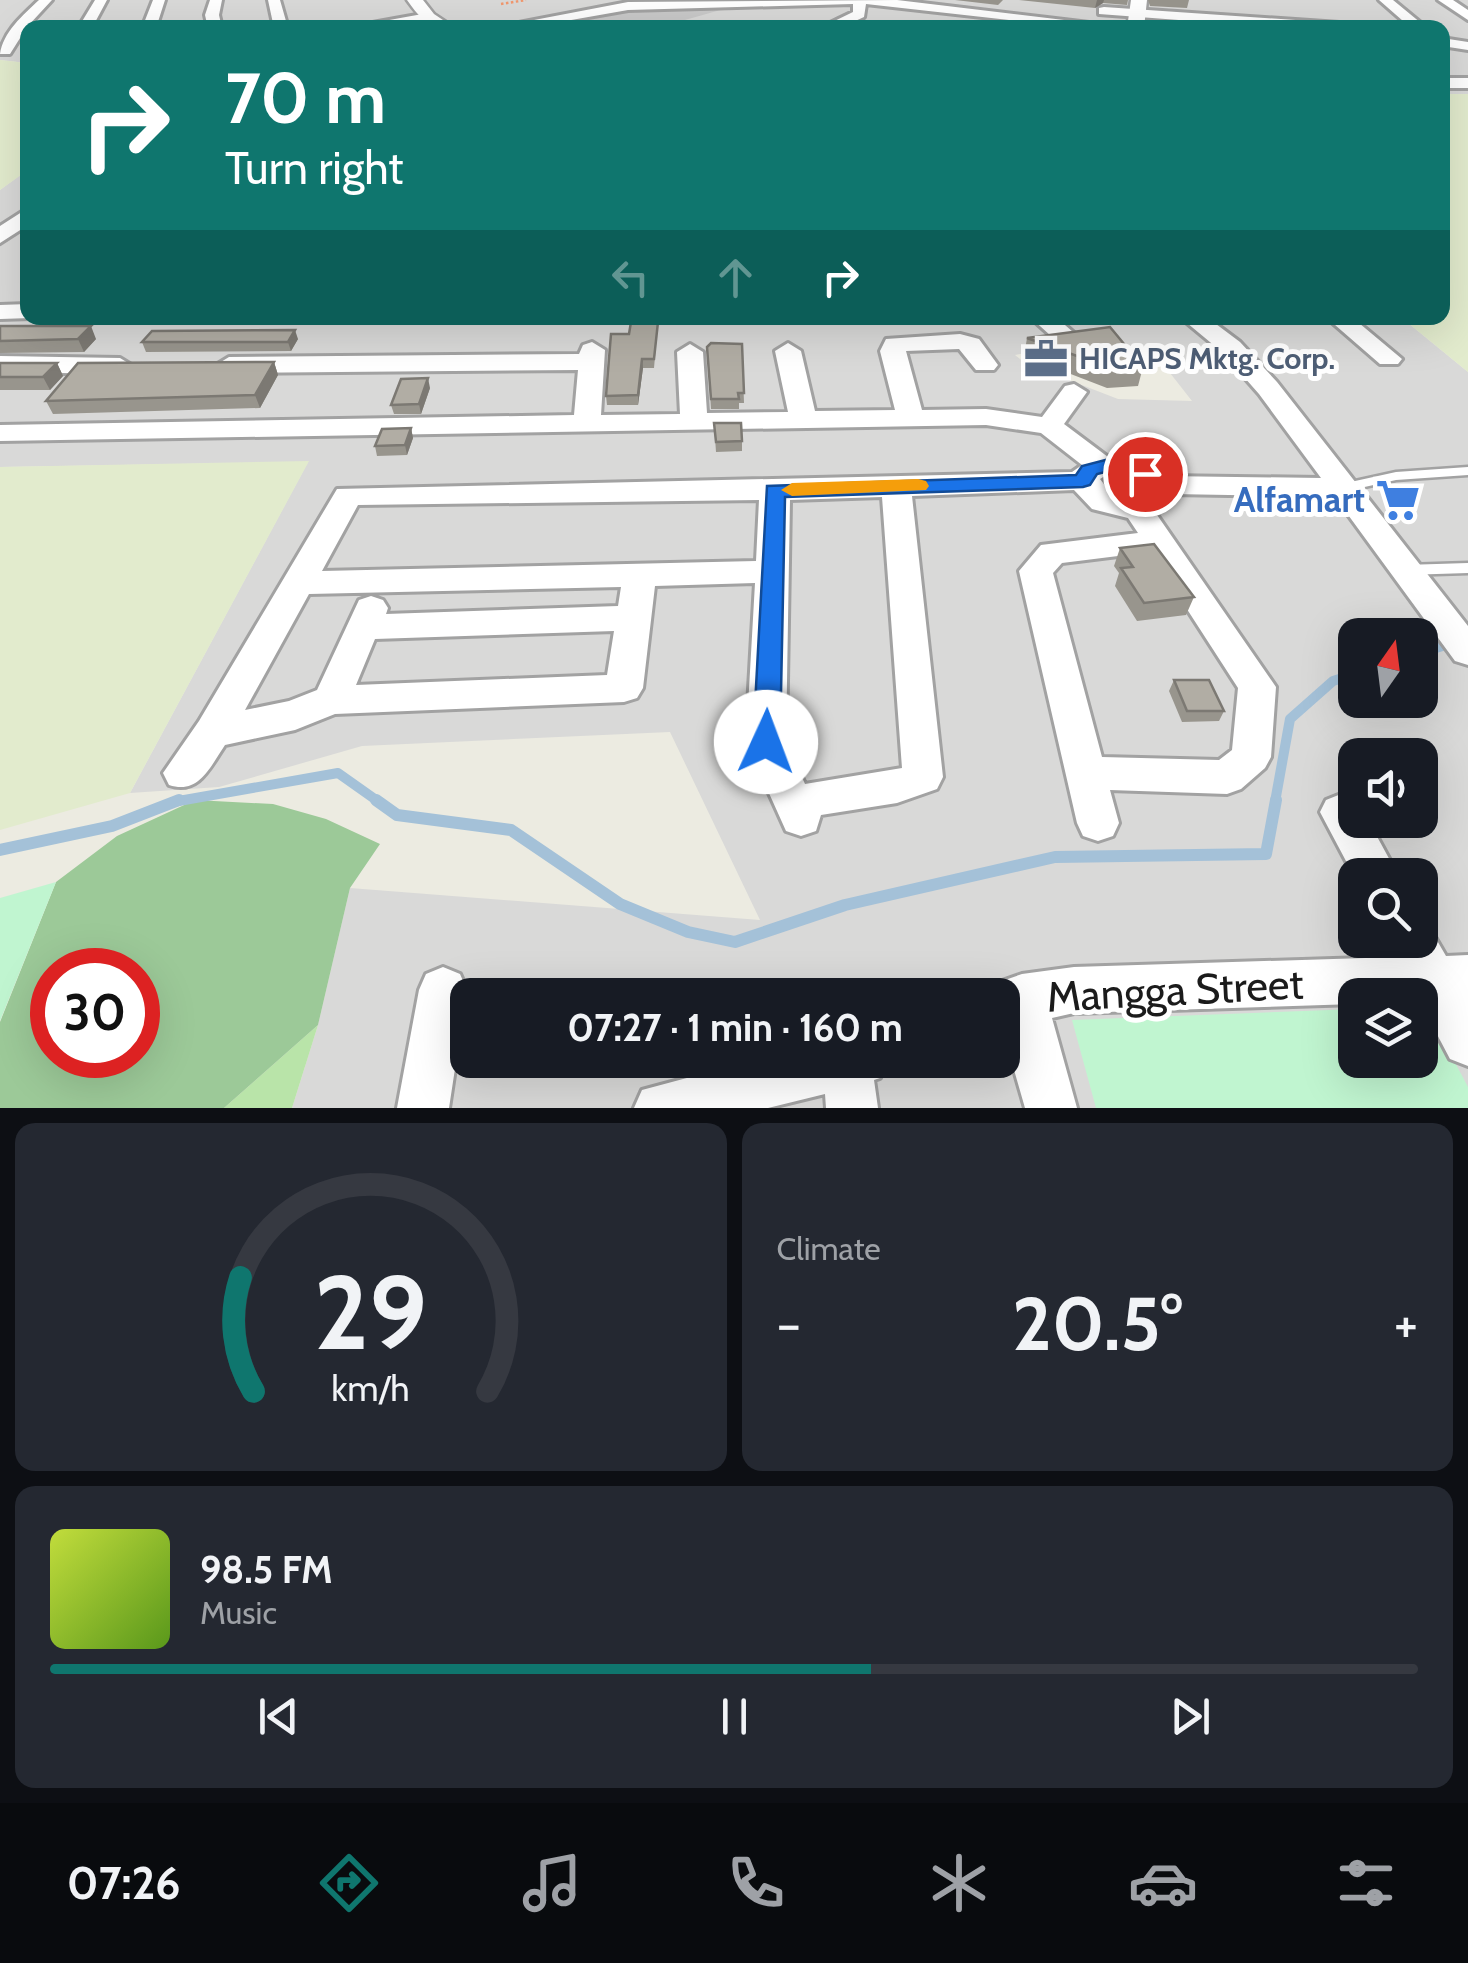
<!DOCTYPE html>
<meta charset="utf-8">
<style>
:root{--surface:#171b24;--page:#242831;--text:#f1f3f6;--muted:#9ea1a6;--line:#363941;--accent:#0f766e}
body{margin:0;font-family:Cabin,sans-serif;background:var(--page);color:var(--text);height:100vh;display:flex;flex-direction:column;font-size:38px;white-space:nowrap}
*{box-sizing:border-box;margin:0}
p{font-size:32px;color:var(--muted)}
.icon{flex:none;width:55px;height:55px;fill:none;stroke:currentColor;stroke-width:2;stroke-linecap:round;stroke-linejoin:round}
.map{position:relative;height:1108px;overflow:hidden}
.side{display:flex;flex-direction:column;gap:15px;padding:15px;background:#0d0f14;flex:1}
.side>*{flex:none}
.top-card{position:absolute;left:20px;top:20px;width:1430px;height:305px;border-radius:20px;box-shadow:0 10px 40px #0002;background:#0f766e;color:#fff;overflow:hidden}
.needle{width:65px;rotate:14deg}
.controls{position:absolute;left:1338px;top:618px;display:grid;gap:20px}
.controls a{display:grid;place-items:center;width:100px;height:100px;border-radius:20px;background:var(--surface);box-shadow:0 10px 40px #0002;font-size:50px}
.speed{position:absolute;left:30px;top:948px;display:flex;gap:20px;font-size:50px;font-weight:700;text-align:center}
.speed>*{display:grid;place-content:center;width:130px;height:130px;border-radius:50%;background:var(--surface);box-shadow:0 10px 40px #0002;line-height:1}
.speed .limit{border:15px solid #d22;background:#fff;color:#111}
.pin{position:absolute;display:grid;place-items:center;width:85px;height:85px;color:#fff;margin:-42px;border:5px solid #fff;border-radius:50%;box-shadow:0 2px 10px #0007}
.me{position:absolute;width:110px;margin:-55px;rotate:2deg;stroke-linejoin:round;filter:drop-shadow(0 0 8px #0008)}
.turn{display:flex;align-items:center;gap:35px;height:210px;padding:0 40px;font-size:45px}
.turn .icon{width:130px;height:130px;stroke-width:2.5}
.turn b{display:block;font-size:70px;line-height:85px}
.lanes{display:flex;align-items:center;height:95px;padding:0 40px;background:#0003;justify-content:center;gap:50px;direction:ltr}
.lanes .off{opacity:.35}
.big{font-size:75px;font-weight:800;line-height:1.1}
.side .widget{flex:1;display:flex;flex-direction:column;justify-content:center;gap:15px;min-width:0;padding:0 35px;border-radius:20px;background:var(--page)}
.side .dial{align-items:center;gap:0}
.dial svg{height:260px;overflow:visible;fill:none;stroke:var(--line);stroke-width:7;stroke-linecap:round;text-anchor:middle}
.dial text{fill:var(--text);stroke:none}
.song{display:flex;align-items:center;gap:30px}
.cover{width:120px;height:120px;border-radius:15px;background:linear-gradient(135deg,hsl(70 70% 55%),hsl(90 70% 35%))}
.played{height:10px;border-radius:5px;background:linear-gradient(90deg,var(--accent) 60%,var(--line) 60%)}
.keys{display:flex;justify-content:space-around;direction:ltr}
.heat{display:flex;justify-content:space-between;align-items:center;font-size:55px;direction:ltr}
.side .tiles{flex:1;display:grid;gap:15px;grid-template-columns:1fr 1fr}
.widget:last-child{grid-column:span 2}
.trip{position:absolute;left:450px;top:978px;width:570px;height:100px;border-radius:20px;background:var(--surface);box-shadow:0 10px 40px #0002;font-weight:800;line-height:100px;text-align:center}
.tab-bar{display:flex;height:160px;justify-content:space-around;align-items:center;background:#090b0e;color:var(--muted)}
.tab-bar .icon{width:70px;height:70px}
.tab-bar .active{color:var(--accent)}
.tab-bar b{font-size:45px;color:var(--text)}
.map>svg:first-child{display:block}
</style>
<div class="map">
<svg width="1468" height="1108" viewBox="0 0 1468 1108">
<rect width="100%" height="100%" fill="#ecebe1"/>
<path fill="#d9d9d8" fill-rule="evenodd" d="M0,0h1468v94h-25l-1,-66h-1414l-1,35 -27,-3z
M27,170l1,148h1374l66,54v736h-1176l26,-83 32,-137 410,32 -90,-188 -308,14 -143,41 -89,6 178,-331 -308,5v-277zM1100,340l24,26 39,-2 29,37 -74,-2 -93,-36 -10,-8zM1355,635h65v65h-65zM1355,755h65v65h-65zM1355,875h65v65h-65zM468,995h534v65h-534zM1355,995h65v65h-65z"/>
<path fill="#c9c9c9" d="M691,5l33,4 -64,18h-91l-23,-6 63,-11z"/>
<path fill="#e2ebcd" d="M0,60l27,3 1,107 -28,20z
M1443,94h25v278l-66,-54h40z
M309,461l-179,332 -130,37v-363z"/>
<path fill="#b9e4a9" d="M318,1025l-26,83h-68z"/>
<path fill="#9cc998" fill-rule="evenodd" d="M195,800l78,4 53,15 54,25 -30,44 -32,137 -94,83h-224v-86l56,-140 61,-46zM52,970h86v85h-86z"/>
<path fill="#c0f5d0" d="M56,882l-56,139v-123z
M1420,1006h5l43,81v21h-372l-24,-88 283,-11v51h65z"/>
<g fill="none" stroke-linecap="round" stroke-linejoin="round">
<path stroke="#a4c1d8" stroke-width="10" d="M1420,653l48,-15
M173,802l165,-29 41,29
M1275,802l15,-83 43,-38 22,-7"/>
<path stroke="#a4c1d8" stroke-width="12" d="M376,800l21,15 114,15 109,74 68,28 47,10 110,-37 210,-48 211,-3 10,-54
M0,850l112,-24 67,-26"/>
<g stroke="#a2a2a2" stroke-width="5">
<path id="service" d="M1468,467v8l-72,5 -54,12 -7,-4 2,-3 59,-13z
M1468,563v10l-63,2 -8,-5 8,-5z"/>
</g>
<g stroke="#a2a2a2" stroke-width="6">
<path id="minor" d="M39,0h13l-25,27 -17,27h-10c3,-22 23,-39 39,-54z
M95,0h12l-15,28h-14z
M153,0h12l-9,28h-14z
M210,0h12l-3,15 3,13h-14l-3,-13z
M268,0h12l8,28h-14z
M897,0l234,28h-50l-215,-24 -2,13 -24,11h-20l33,-16v-8l-225,6 -102,18h-34l136,-26z
M1379,0h14l34,28h-16z
M1438,0h15l15,10v10z
M1104,7l250,17 7,4h-74l-188,-14v-6z
M428,13l5,1v6l-49,8h-39z
M1442,38l26,4v8l-26,-4z
M1442,78h26v10h-26z
M28,208v17l-28,18v-17z
M28,304v14h3l-31,1v-14z
M1031,318h26l24,21 -3,5h-18z
M1181,318h27l32,24 37,40 191,244v39l-13,-4 -120,-164 -163,-3 -17,18 121,175 -5,70 -6,11 -24,21 -14,5 -117,-4 9,33 -6,13 -15,5 -15,-5 -6,-13 -58,-252 22,-26 97,-12 -10,-15 -36,-9 -18,-19 -162,6 31,281 -6,12 -40,14 -76,12 -5,16 -15,5 -15,-5 -40,-89 9,-159 -100,3 -12,102 -6,10 -13,4 -289,12 -40,16 -70,15c-15,22 -26,50 -56,40l-6,-12 36,-52 138,-232 735,-17 10,-7 -41,-32 -55,-8 -986,16v-16l574,-10 4,-45 -349,3 -13,-8 13,-8 350,-3 4,-9 9,-3 13,8 -4,65 79,-1 -3,-62 13,-8 13,8 4,61 81,-1 -13,-61 13,-8 13,8 14,60 80,-1 -15,-59 6,-12 74,-5 19,5 19,26 -4,5h-18l-17,-21 -53,2 16,59 64,-1 56,8 23,-31 9,-2 13,8 -23,32 44,33 36,6 19,13 158,2 -62,-84 -37,-42zM1108,474l22,5 12,14 -9,5 -20,-2 -13,-17zM882,497l20,271 -97,16 -19,-42 4,-242zM759,500l-3,61 -434,10 36,-66zM1150,552l88,136 -6,62 -13,10 -117,-3 -49,-184 9,-10zM621,587l-3,19 -232,8 2,-6 -5,-8 -12,-4 -12,4 -42,90 -28,11 -44,9 64,-116zM614,631l-7,44 -251,10 19,-46z
M1327,318h26l49,41 -4,5h-18z
M0,356l120,2 13,8 -13,8 -120,-2z
M1341,794l14,5v21h13l30,55h-43v3l-35,-66 6,-12z
M1420,922l8,3 18,31 22,-1v111l-18,-7 -30,-57v-7h-65v9l-281,9 -22,5 25,90h-52l-23,-80v-33h-20l3,-8 37,-13 52,-7 323,-10 -8,-17h31z
M443,967l17,7 7,16 -18,118h-52l22,-118 7,-16z
M754,1060h133l-7,18 -6,2 4,28h-52l-1,-14 -57,14h-134l8,-18z"/>
</g>
<g stroke="#a2a2a2" stroke-width="5">
<path id="tertiary" d="M407,0h16l11,14 21,14c-26,0 -33,-7 -48,-28z
M1131,0h16l-3,28h-17z"/>
</g>
<path stroke="#f1986e" stroke-width="2.5" stroke-dasharray="2.5 2.5" stroke-linecap="butt" d="M501,4l25,-4"/>
<use href="#service" fill="#fff" fill-rule="evenodd"/>
<use href="#minor" fill="#fff" fill-rule="evenodd"/>
<use href="#tertiary" fill="#fff" fill-rule="evenodd"/>
</g>
<path fill="#98958d" d="M955,0h48l-5,5z
M1019,0h109l-1,5 -24,-2 -8,5z
M1148,0h41l-2,8 -37,-2z
M658,322l-4,46h-11l-5,37h-31l-1,-9 23,-62z
M0,326l96,13 -12,13 -84,1z
M1027,338l116,29 -5,19 -31,2 -83,-32z
M298,339l-7,12 -145,1 -4,-10z
M742,344l2,59h-5v6h-28l-4,-62z
M274,362l4,13 -18,33 -207,6 -7,-13z
M0,363h57l6,13 -13,14h-50z
M430,388l-9,26h-27l-3,-9z
M714,423l28,18v10l-26,1z
M411,428l2,10 -6,17 -30,1 -2,-10z
M1120,548l74,49 -8,18 -49,6 -22,-35 4,-13 -5,-7z
M1174,680l50,31 -5,10 -37,1 -13,-31z"/>
<path fill="#7c7973" d="M1097,0h7l-1,3 -8,5z
M91,326l5,13 -12,13 -6,-13z
M295,330l3,9 -7,12 -3,-9z
M642,359l1,9 -5,37v-10z
M274,362l4,13 -18,33 -5,-13z
M57,363l6,13 -13,14 -7,-13z
M428,378l2,10 -9,26 -2,-10z
M411,428l2,10 -6,17 -2,-10z"/>
<path fill="#b1ada4" stroke="#7c7973" stroke-width="2.5" d="M571,22l21,6h-43z
M631,322h27l-4,37h-12l-4,36 -32,1 5,-62h18z
M0,326h91l-13,13 -78,2z
M1110,327l33,40 -30,2 -86,-31z
M295,330l-7,12h-146l10,-11z
M711,343l31,1 2,49h-6l1,6h-28l-4,-52z
M274,362l-19,33 -209,6 32,-38z
M0,363h57l-14,14h-43z
M428,378l-9,26 -28,1 10,-26z
M714,423h27l1,18 -26,1z
M411,428l-6,17 -30,1 7,-17z
M1154,544l40,53 -50,6 -23,-35 12,-1 -13,-19z
M1174,680h35l15,31h-37z"/>
<path fill="#1a73e8" stroke="#114b97" stroke-width="2.5" d="M1109,459l43,11 3,4 -10,7 -36,-10 -12,3 -7,11 -7,2 -298,10 -5,245 -4,7 -10,4 -9,-4 -4,-7 14,-256 309,-11 6,-9z"/>
<path fill="#f59e0b" d="M918,479l8,2 3,5 -3,4 -134,6 -11,-6 11,-7z"/>
<defs>
<g id="office-bare" transform="scale(3.45)"><path d="M-6-3h4V-5.5h4V-3h4V5H-6ZM-1-4.5V-3h2v-1.5ZM-6 0V1H6V0Z" fill="#5c6f8a" stroke="#fff" stroke-width="2.5" paint-order="stroke"/></g>
<g id="supermarket-bare" transform="scale(3.45)"><path d="M-6-5.5h2.5l.6 2H6L4.5 2H-2.5L-4.4-4H-6ZM-1.5 3.2a1.3 1.3 0 1 0 .1 0ZM3 3.2a1.3 1.3 0 1 0 .1 0Z" fill="#3f7fe0" stroke="#fff" stroke-width="2.5" paint-order="stroke"/></g>
</defs>
<g fill-rule="evenodd">
<use href="#office-bare" x="1046" y="359"/>
<use href="#supermarket-bare" x="1398" y="500"/>
</g>
<g text-anchor="middle" stroke-width="10" stroke-linejoin="round" paint-order="stroke">
<g font-size="30" font-weight="bold" fill="#4e5e75" stroke="#fff" text-anchor="start">
<text x="1079" y="369">HICAPS Mktg. Corp.</text>
</g>
<g font-size="35" font-weight="bold" fill="#366cbe" stroke="#fff" text-anchor="end">
<text x="1365" y="512">Alfamart</text>
</g>
<g font-size="42" fill="#1b1b1b" stroke="#fff">
<text transform="translate(1175 990) rotate(-3)" y="15">Mangga Street</text>
</g>
</g>
</svg>
<div class="controls">
<a><svg class="needle" viewBox="-14 -14 28 28"><path d="M0-13l5 13h-10z" fill="#e53935"/><path d="M0 13l5-13h-10z" fill="#9ea1a6"/></svg></a>
<a><svg class="icon" aria-label="sound" viewBox="0 0 24 24"><path d="M4 9h4l5-4v14l-5-4H4zM17 9q2 3 0 6"/></svg></a>
<a><svg class="icon" aria-label="search" viewBox="0 0 24 24"><circle cx="10" cy="10" r="6"/><path d="M15 15l6 6"/></svg></a>
<a><svg class="icon" aria-label="layers" viewBox="0 0 24 24"><path d="M12 4l9 5-9 5-9-5zM3 14l9 5 9-5"/></svg></a>
</div>
<div class="speed"><div class="limit">30</div></div>
<div class="pin" style="left:1145px;top:474px;background:#d93025"><svg class="icon" aria-label="arrive" viewBox="0 0 24 24"><path d="M6 21V4h12l-3 4 3 4H6"/></svg></div>
<svg class="me" style="left:766px;top:742px" viewBox="-20 -20 40 40"><circle r="19" fill="#fff"/><path d="M0-13L10 11 0 6-10 11z" fill="#1a73e8"/></svg>
<div class="trip">07:27 · 1 min · 160 m</div>
<div class="top-card">
<div class="turn"><svg class="icon" aria-label="right" viewBox="0 0 24 24"><path d="M7 20v-9h11M14 6l5 5-5 5"/></svg><div><b>70 m</b>Turn right</div></div>
<div class="lanes"><svg class="icon off" aria-label="left" viewBox="0 0 24 24"><path d="M17 20v-9H6M10 6l-5 5 5 5"/></svg><svg class="icon off" aria-label="ahead" viewBox="0 0 24 24"><path d="M12 20V5M6 11l6-6 6 6"/></svg><svg class="icon" aria-label="right" viewBox="0 0 24 24"><path d="M7 20v-9h11M14 6l5 5-5 5"/></svg></div>
</div>
</div>
<section class="side">
<div class="tiles">
<div class="widget dial"><svg viewBox="0 0 100 80">
<path d="M14 69A42 42 0 1 1 86 69"/>
<path d="M14 69A42 42 0 0 1 10 34" stroke="#0f766e"/>
<text x="50" y="56" font-size="32" font-weight="700">29</text>
<text x="50" y="72" font-size="11">km/h</text>
</svg></div>
<div class="widget"><p>Climate</p>
<div class="heat"><a>−</a><b class="big">20.5°</b><a>+</a></div>
</div>
<div class="widget">
<div class="song"><i class="cover"></i><div><b>98.5 FM</b><p>Music</p></div></div>
<div class="played"></div>
<div class="keys"><svg class="icon" aria-label="previous" viewBox="0 0 24 24"><path d="M18 5L8 12l10 7zM5 5v14"/></svg><svg class="icon" aria-label="pause" viewBox="0 0 24 24"><path d="M8 5v14M16 5v14"/></svg><svg class="icon" aria-label="next" viewBox="0 0 24 24"><path d="M6 5l10 7-10 7zM19 5v14"/></svg></div>
</div>
</div>
</section>
<nav class="tab-bar">
<b>07:26</b>
<svg class="icon active" aria-label="directions" viewBox="0 0 24 24"><path d="M12 3l9 9-9 9-9-9zM9 14v-3h6M13 9l2 2-2 2"/></svg>
<svg class="icon" aria-label="music" viewBox="0 0 24 24"><path d="M9 18V5l10-2v13"/><circle cx="6" cy="18" r="3"/><circle cx="16" cy="16" r="3"/></svg>
<svg class="icon" aria-label="phone" viewBox="0 0 24 24"><path d="M5 4h4l2 5-3 2q2 4 5 5l2-3 5 2v4C11 20 4 13 5 4z"/></svg>
<svg class="icon" aria-label="climate" viewBox="0 0 24 24"><path d="M12 3v18M4 7l16 10M4 17L20 7"/></svg>
<svg class="icon" aria-label="car" viewBox="0 0 24 24"><path d="M5 17H2v-5l4-1 3-4h7l3 4 3 1v5h-3M9 17h6M6 11h13"/><circle cx="7" cy="17" r="2"/><circle cx="17" cy="17" r="2"/></svg>
<svg class="icon" aria-label="filters" viewBox="0 0 24 24"><path d="M4 7h16M4 17h16"/><circle cx="9" cy="7" r="2"/><circle cx="15" cy="17" r="2"/></svg>
</nav>
